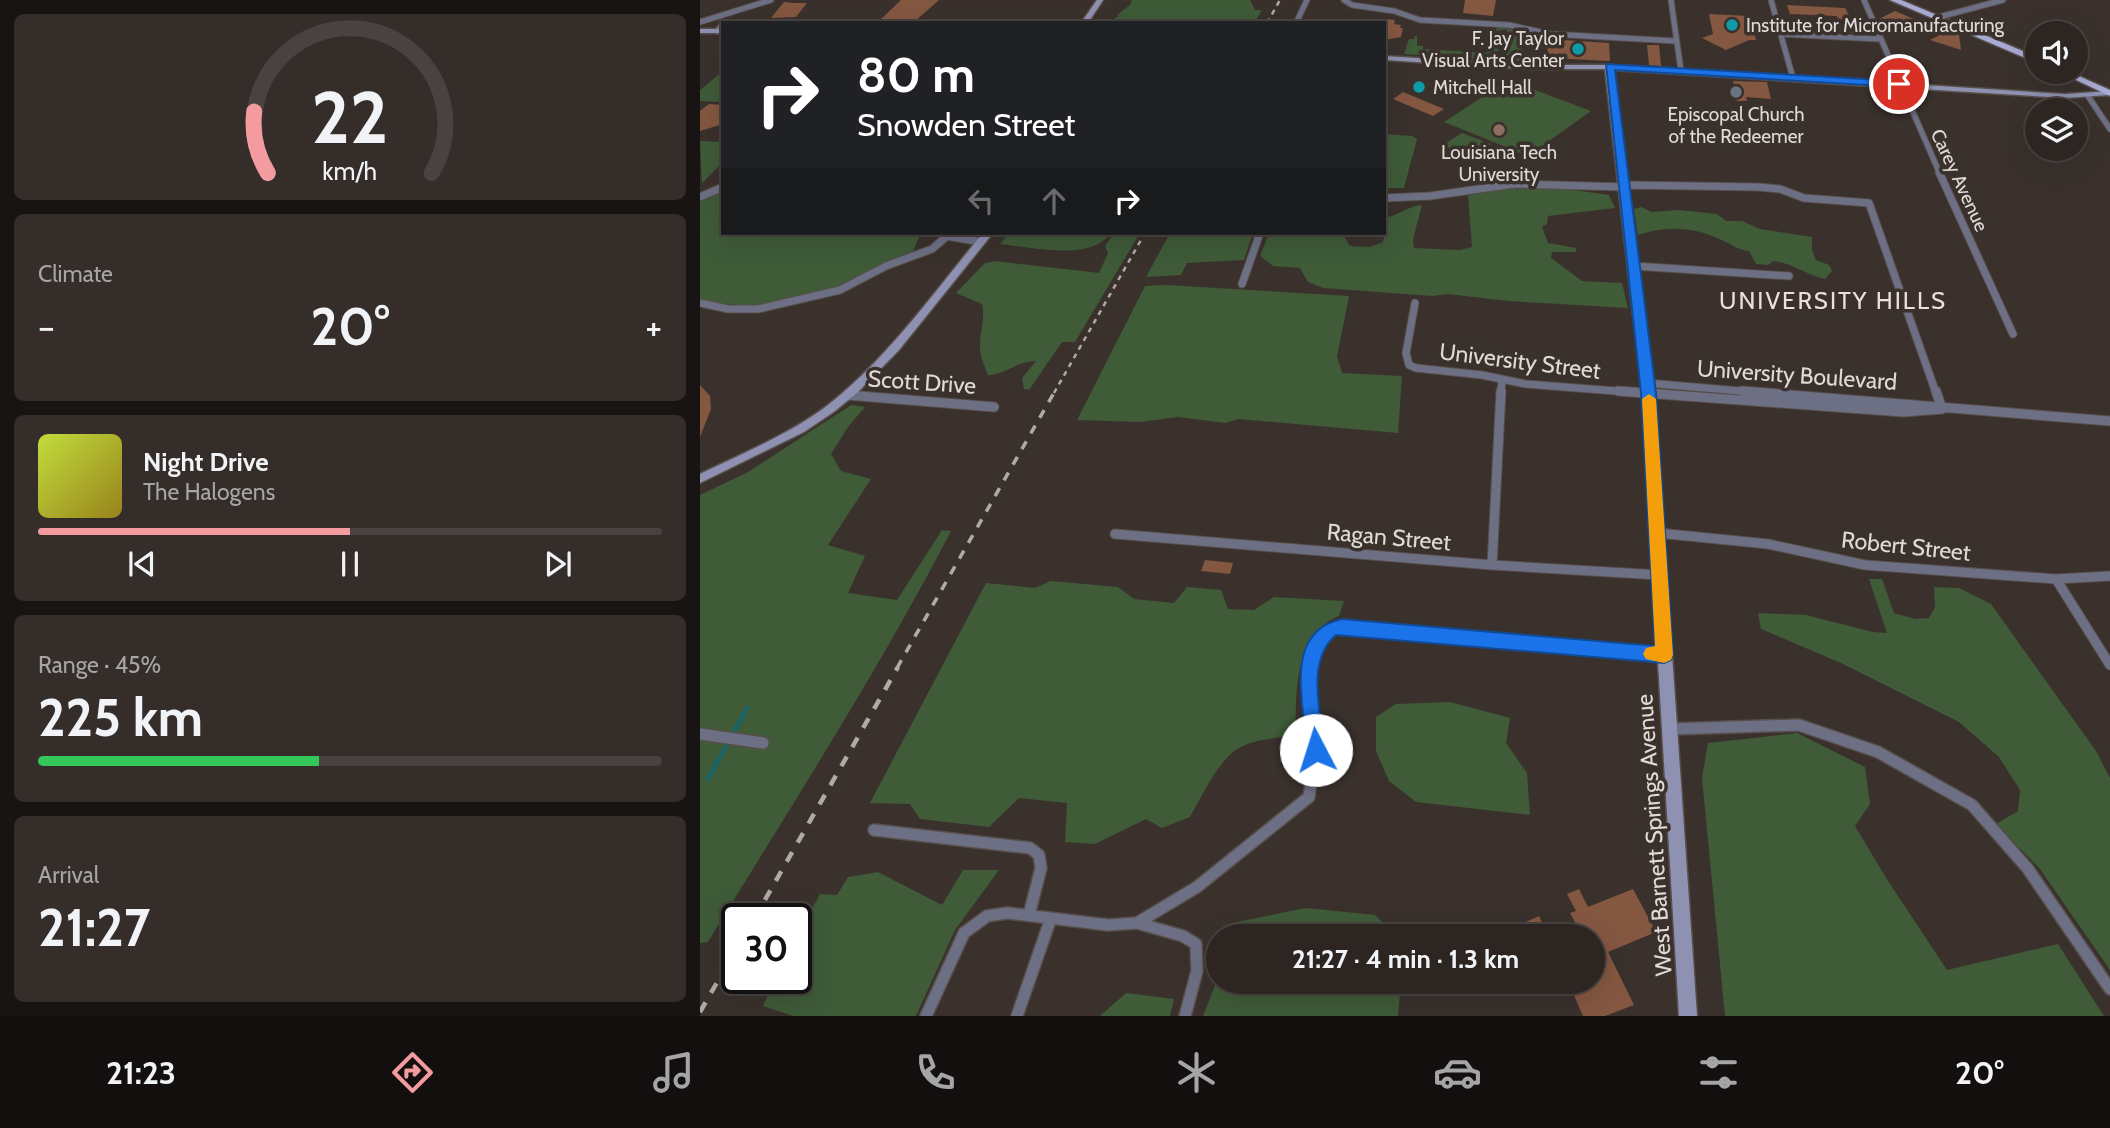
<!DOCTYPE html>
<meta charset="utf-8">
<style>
:root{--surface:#2c2522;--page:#342d2a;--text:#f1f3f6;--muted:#a6a5a5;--line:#484240;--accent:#f49b9f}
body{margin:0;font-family:Cabin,sans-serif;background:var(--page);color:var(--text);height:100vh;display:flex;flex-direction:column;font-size:26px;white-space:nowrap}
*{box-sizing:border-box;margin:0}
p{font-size:23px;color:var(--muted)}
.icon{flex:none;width:38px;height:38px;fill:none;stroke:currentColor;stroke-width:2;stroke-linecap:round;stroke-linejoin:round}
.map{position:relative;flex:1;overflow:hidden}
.details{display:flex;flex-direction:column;gap:14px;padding:14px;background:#181413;width:700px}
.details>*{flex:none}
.banner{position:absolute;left:21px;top:21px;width:665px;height:214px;border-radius:0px;box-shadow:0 7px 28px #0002,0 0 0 2px var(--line);background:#202124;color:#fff;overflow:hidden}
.tools{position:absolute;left:1325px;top:21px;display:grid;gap:14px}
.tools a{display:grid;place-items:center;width:63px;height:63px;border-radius:50%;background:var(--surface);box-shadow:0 7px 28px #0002,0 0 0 2px var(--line);font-size:35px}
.speed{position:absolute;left:21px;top:903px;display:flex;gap:14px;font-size:35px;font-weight:700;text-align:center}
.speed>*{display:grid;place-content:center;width:91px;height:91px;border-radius:50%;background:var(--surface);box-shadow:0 7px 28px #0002,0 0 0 2px var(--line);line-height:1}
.speed .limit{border:4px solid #111;border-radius:10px;background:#fff;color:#111}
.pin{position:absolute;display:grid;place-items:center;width:60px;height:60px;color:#fff;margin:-30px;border:4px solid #fff;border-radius:50%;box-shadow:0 2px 7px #0007}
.me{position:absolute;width:77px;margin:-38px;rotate:355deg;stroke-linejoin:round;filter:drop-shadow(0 0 5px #0008)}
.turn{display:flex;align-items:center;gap:24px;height:147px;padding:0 21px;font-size:32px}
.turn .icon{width:91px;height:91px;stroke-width:2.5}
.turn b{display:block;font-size:49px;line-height:60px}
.lanes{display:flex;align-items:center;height:66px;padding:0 21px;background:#0003;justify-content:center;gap:35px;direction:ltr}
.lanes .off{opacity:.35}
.big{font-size:52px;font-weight:700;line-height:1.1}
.details .widget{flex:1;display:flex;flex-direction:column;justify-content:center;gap:10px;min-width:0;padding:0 24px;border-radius:10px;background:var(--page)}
.details .dial{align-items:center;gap:0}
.dial svg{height:182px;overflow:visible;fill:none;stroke:var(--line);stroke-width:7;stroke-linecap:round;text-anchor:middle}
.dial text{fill:var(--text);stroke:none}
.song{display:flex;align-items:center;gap:21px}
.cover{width:84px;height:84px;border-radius:10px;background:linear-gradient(135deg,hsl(70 70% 55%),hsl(50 70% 35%))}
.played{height:7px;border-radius:4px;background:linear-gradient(90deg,var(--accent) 50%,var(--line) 50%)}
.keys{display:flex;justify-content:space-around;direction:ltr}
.heat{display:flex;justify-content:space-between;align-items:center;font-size:38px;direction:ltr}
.charge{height:10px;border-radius:5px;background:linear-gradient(90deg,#34c759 45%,var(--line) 0)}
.trip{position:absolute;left:506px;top:924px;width:399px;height:70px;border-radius:35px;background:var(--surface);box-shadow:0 7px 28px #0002,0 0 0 2px var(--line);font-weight:700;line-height:70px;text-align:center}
.tab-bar{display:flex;height:112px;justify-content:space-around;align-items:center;background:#120f0e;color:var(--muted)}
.tab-bar .icon{width:49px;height:49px}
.tab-bar .active{color:var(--accent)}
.tab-bar b{font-size:32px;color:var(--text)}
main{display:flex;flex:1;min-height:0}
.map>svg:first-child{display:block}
</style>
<main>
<section class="details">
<div class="widget dial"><svg viewBox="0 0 100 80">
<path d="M14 69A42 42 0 1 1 86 69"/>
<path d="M14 69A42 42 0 0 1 8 42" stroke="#f49b9f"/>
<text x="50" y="56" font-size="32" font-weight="700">22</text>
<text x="50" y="72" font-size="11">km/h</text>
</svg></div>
<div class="widget"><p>Climate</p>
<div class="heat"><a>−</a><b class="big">20°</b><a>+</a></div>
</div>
<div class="widget">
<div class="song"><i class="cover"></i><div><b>Night Drive</b><p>The Halogens</p></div></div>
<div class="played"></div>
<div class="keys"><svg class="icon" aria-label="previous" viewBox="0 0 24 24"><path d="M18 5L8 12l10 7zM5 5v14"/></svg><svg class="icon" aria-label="pause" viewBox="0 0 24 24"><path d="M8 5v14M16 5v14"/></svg><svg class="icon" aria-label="next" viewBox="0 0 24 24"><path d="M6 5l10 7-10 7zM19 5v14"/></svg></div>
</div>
<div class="widget"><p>Range · 45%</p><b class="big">225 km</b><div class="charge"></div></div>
<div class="widget"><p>Arrival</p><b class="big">21:27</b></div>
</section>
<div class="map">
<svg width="1410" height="1016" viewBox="0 0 1410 1016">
<rect width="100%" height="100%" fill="#3a312d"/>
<path fill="#3f5b38" d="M432,0h118l5,10h7l-8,13h-136l-6,-3 7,-4 -2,-1 13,-10z
M797,26l34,7 -13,11 11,18 -23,-2v-16h6l1,-11 -6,-1v-3l-11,2z
M715,36l2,1v9h6v3l63,4 1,-3h6l1,-6h5l-2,14 -3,2 -90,-6 5,-15h5z
M23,71v31l-23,-1v-11z
M809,80l82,31 -63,45 -84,-34z
M762,133l29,11 -20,14 -28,-13z
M684,134l28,2 5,3 -13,49h-20z
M0,141l23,1v20l-21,21z
M807,189h60l42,6 6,13 -67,8 -1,8 -5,3 6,16 28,5v4h-24l-1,6 31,23 40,2 6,25 -120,-7 -60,-7 -16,2 -109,-8 -15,-6 -8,-14 -27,-2 -13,-10 9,-23h73l8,13 20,1 13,-5 5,-25c13,-3 20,-11 34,-12l-9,34 1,9 46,2 12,-3 -4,-52z
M23,191v42h209l-12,1 -8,20c-68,31 -136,65 -212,45v-97z
M941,207l11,5 27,-2 38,4 9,7h16l18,8 52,8v13l4,10 13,5 3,6 -7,8c-19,-4 -32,-16 -52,-18l-5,4 -12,-1 -7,-13c-11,-1 -16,-6 -25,-10 -29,-14 -55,-16 -86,-6l-4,-26z
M309,233h101c-17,29 -81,14 -110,11z
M414,233h26l-65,109h-13l-33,48 -5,-1 -2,-11 14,-17c-17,-1 -31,14 -48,14 -3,-8 -8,-18 -8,-27 -1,-15 6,-30 2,-44l-26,-11 29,-30 10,-2 104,12 9,-20 -3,-7z
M470,233h83l-9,27 -57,3 -6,12 -35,2z
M466,285l183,11 -12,60 5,17 60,3 -4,57 -160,-14 -12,4 -48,-6 -38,5 -63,-2 68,-134z
M151,405l14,2 -17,20 -17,27 10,17 30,8 -43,66 37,11 -17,37 49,7 45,-70 9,1c-73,141 -160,275 -243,411l-8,1v-448l48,-23z
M1169,579h13l12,34 21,6 14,-1 6,-11 -1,-20 25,1 32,16 105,147 14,27v192l-70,-101 -44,-45 22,-13 2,-21 -21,-33 -40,-35 -118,-59 -80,-34 -3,-16 48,2 67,17 14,1z
M351,581l67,6 16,12 40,4 13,-16 34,3 7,19 26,1 20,-13 70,4 -5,15c-46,18 -43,80 -43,120 -19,2 -48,3 -63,16 -19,17 -31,44 -43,65l-28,11 -16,-9 -51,25 -30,-2 2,-39 -48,-5 -30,29 -69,-8 -10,-15 -40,-1 116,-220 49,5z
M750,702l60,16 -4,25 21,30 3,42 -114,-13 -27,-21 -13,-30v-34l20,-13z
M1097,733l68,34 5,37 -15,22 33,55 59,89 111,-26 46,72h-379l-23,-238 6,-35z
M263,870h36l-44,60 -39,86h-123l-30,-10 13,-28h20v-40l24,-44 17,1 11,-18 30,-5 64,33z
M606,908l69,7 21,21h-168l4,-13z
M518,978v4h183l-3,34h-195z
M426,993l48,6 -4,17h-70z"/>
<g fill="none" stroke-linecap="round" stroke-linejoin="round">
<path stroke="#1b6466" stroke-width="4.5" d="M8,779l39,-71"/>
</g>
<path fill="#845741" d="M201,0h38l-26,23 -34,-2z
M765,0h31l-3,16 -30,-3z
M84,2l9,1h14l-11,14 -25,1z
M1087,5l58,3 10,18 8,1 3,6 -24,-1 -5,-16 -47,-2z
M1195,11l26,11 -22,10 -17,-7 -3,-6z
M1009,14l41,2 6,24h-7l-23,10 -24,-12 11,-4z
M684,19l11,1 -1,4 7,1 -1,3h3l-2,9 -17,3z
M1246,32l13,3 2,15 -31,-10z
M848,39l61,4 1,18 -63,-3z
M947,45h12l2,21 -12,-1z
M1033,81l34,1 4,17 -25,-2 1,4h-10z
M703,92l41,17 -11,7 -40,-17z
M9,104l14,1v19l-23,7v-20z
M0,385l10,11 1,13 -11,28z
M505,560l28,3 -3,11 -29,-3z
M879,889l9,18 45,-18 23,43 -48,20 26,53 -29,11h-22l-13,-30 -20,8 -5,-12h47v-46h-40l25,-10 -7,-13 6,-2 -9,-17z
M839,916l9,20h-54z"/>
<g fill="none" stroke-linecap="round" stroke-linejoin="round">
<g stroke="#584f4c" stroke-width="7">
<path id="street-far3" d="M644,0l8,5 42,6 26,9 89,5 41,9 126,7
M971,0l10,71
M1071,0l22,78
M1164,0l76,174
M1239,17l64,-17
M0,22l71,-22
M596,23l11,-23
M17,31l6,-7
M1081,34l98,5
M1388,96l22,33"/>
</g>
<g stroke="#584f4c" stroke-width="9">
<path id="street-far2" d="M1239,172l74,162
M924,185l134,2 22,2 24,9 65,5 67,190
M0,197l23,-10
M684,198l46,-2 84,-12 111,3
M934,266l155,10
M542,284l18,-51
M0,303l28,6h30l82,-19 46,-24 46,-17 15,-13 34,6
M715,303l-9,50 3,12 7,3 66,7 44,9 115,9
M947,383l116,10
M801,393l1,-14"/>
</g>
<g stroke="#584f4c" stroke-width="11">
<path id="street-far1" d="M918,391l285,21 39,-3
M1042,391l368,30
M1236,391l6,18
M147,395l147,12
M958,533l110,11 97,21 191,14 54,-3
M415,534l377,31 168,10
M792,565l9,-174
M1356,579l54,86
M610,668c2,-22 12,-33 32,-42l322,29"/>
</g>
<g stroke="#584f4c" stroke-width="14">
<path id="street" d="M971,729l128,-4 79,27 94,53 56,64 82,120
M0,734l63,9
M174,830l156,18 9,7 2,13 -12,47
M437,923l46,13 13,8 1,27 -12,45
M226,1016l38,-83 23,-17 20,-3 101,12 29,-2 60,-36 112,-90 7,-49 -6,-52v-29
M317,1016l34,-98"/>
</g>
<g stroke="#584f4c" stroke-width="3">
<path id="secondary" d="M397,0h6l-15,23h-7z
M0,29h23v4h-23z
M684,56l148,9h77l456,29 45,-3 -1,4 -44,3 -452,-28 41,323 43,623h-18l-37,-623 -37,-324h-73l-148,-9z
M283,233h10l-94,117 -41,42 -23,19 -31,21 -104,51v-9c43,-21 90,-40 128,-69 61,-48 106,-113 155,-172z"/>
</g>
<g stroke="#584f4c" stroke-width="3">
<path id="primary" d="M1190,0h11l136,57v6z
M1359,72h11l40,18v6z"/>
</g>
<use href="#street-far3" stroke="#6d7084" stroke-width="5"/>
<use href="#street-far2" stroke="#6d7084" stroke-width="7"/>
<use href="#street-far1" stroke="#6d7084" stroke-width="9"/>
<use href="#street" stroke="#6d7084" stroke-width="11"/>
<use href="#secondary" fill="#8e91b1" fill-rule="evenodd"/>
<use href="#primary" fill="#a7abd4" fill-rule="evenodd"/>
<path stroke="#b0a9a6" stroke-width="2.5" stroke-dasharray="5 5" stroke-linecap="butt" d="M567,23l13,-23
M354,393l91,-160"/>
<path stroke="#b0a9a6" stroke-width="3.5" stroke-dasharray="9 9" stroke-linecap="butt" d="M197,668l158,-277"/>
<path stroke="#b0a9a6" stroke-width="4.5" stroke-dasharray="11 11" stroke-linecap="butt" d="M54,919l144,-252
M0,1012l37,-64"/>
</g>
<path fill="#1a73e8" stroke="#114b97" stroke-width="2" d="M906,64l293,17 5,3 -5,3 -284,-17 41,323 17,262 -2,5 -7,3 -328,-28c-31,26 -15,80 -11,115l-2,7 -7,2 -7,-2c-6,-13 -5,-30 -6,-44 -4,-38 -8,-84 39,-94l313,27 -14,-253z"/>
<path fill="#f59e0b" d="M949,394l7,5 17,256 -2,5 -7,3 -18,-4 -3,-5 3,-6 9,-2 -13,-247z"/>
<g fill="#0f9aa8" stroke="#3a312d" stroke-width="2.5">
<circle cx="1032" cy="25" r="7"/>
<circle cx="878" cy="49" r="7"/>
<circle cx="719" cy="87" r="7"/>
</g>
<circle fill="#6b7280" stroke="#3a312d" stroke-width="2.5" cx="1036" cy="92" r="7"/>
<circle fill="#8d6e63" stroke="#3a312d" stroke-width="2.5" cx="799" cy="130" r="7"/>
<g text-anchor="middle" stroke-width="7" stroke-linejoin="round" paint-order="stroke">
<g font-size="19" fill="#e0dad7" stroke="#3a312d" text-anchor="start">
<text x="1046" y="32">Institute for Micromanufacturing</text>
<text x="864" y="45" text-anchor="end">F. Jay Taylor<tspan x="864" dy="22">Visual Arts Center</tspan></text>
<text x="733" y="94">Mitchell Hall</text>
<text x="1036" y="121" text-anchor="middle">Episcopal Church<tspan x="1036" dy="22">of the Redeemer</tspan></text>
<text x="799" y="159" text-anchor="middle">Louisiana Tech<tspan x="799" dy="22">University</tspan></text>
</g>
<g font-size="19" fill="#e0dad7" stroke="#3a312d">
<text transform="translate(1260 180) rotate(65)" y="7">Carey Avenue</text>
</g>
<g font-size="23" fill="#e0dad7" stroke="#3a312d">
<text transform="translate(820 361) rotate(7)" y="8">University Street</text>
<text transform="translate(1097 375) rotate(4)" y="8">University Boulevard</text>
<text transform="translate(222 382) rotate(4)" y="8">Scott Drive</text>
<text transform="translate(689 537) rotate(5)" y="8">Ragan Street</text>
<text transform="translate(1206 546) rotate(6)" y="8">Robert Street</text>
<text transform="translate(954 835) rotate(-94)" y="8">West Barnett Springs Avenue</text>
</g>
<g font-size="24" letter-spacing="2" fill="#ece0da" stroke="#3a312d">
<text x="1133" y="309">UNIVERSITY HILLS</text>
</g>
</g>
</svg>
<div class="tools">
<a><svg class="icon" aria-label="sound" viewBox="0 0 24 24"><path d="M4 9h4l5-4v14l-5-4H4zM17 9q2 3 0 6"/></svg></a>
<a><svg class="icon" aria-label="layers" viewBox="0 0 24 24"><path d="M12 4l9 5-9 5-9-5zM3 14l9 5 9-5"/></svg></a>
</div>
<div class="speed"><div class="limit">30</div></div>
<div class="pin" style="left:1199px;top:84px;background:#d93025"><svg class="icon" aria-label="arrive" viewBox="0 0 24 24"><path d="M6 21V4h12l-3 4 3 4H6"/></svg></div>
<svg class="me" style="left:616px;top:750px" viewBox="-20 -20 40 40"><circle r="19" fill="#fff"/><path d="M0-13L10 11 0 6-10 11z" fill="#1a73e8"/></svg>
<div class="trip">21:27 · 4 min · 1.3 km</div>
<div class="banner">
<div class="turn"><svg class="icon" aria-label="right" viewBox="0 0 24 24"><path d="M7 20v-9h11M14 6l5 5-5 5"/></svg><div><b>80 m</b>Snowden Street</div></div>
<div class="lanes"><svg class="icon off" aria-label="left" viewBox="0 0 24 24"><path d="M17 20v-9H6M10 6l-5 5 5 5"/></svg><svg class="icon off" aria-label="ahead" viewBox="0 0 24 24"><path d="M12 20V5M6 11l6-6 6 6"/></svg><svg class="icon" aria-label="right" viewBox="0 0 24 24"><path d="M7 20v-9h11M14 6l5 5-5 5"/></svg></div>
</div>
</div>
</main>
<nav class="tab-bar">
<b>21:23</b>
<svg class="icon active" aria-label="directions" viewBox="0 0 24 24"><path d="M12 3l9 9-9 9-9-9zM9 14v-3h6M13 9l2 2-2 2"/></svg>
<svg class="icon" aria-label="music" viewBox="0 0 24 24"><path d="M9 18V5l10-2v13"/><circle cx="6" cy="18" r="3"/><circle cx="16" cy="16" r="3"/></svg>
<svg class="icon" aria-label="phone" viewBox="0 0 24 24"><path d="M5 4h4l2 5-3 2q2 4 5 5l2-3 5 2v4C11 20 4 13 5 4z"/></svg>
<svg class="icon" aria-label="climate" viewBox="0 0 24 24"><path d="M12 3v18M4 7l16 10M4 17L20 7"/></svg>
<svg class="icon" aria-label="car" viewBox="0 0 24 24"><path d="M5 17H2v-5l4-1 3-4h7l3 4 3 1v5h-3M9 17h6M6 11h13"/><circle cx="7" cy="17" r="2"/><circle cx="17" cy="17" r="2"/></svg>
<svg class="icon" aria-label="filters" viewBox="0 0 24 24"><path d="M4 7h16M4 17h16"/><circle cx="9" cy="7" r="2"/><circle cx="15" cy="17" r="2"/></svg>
<b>20°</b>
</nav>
